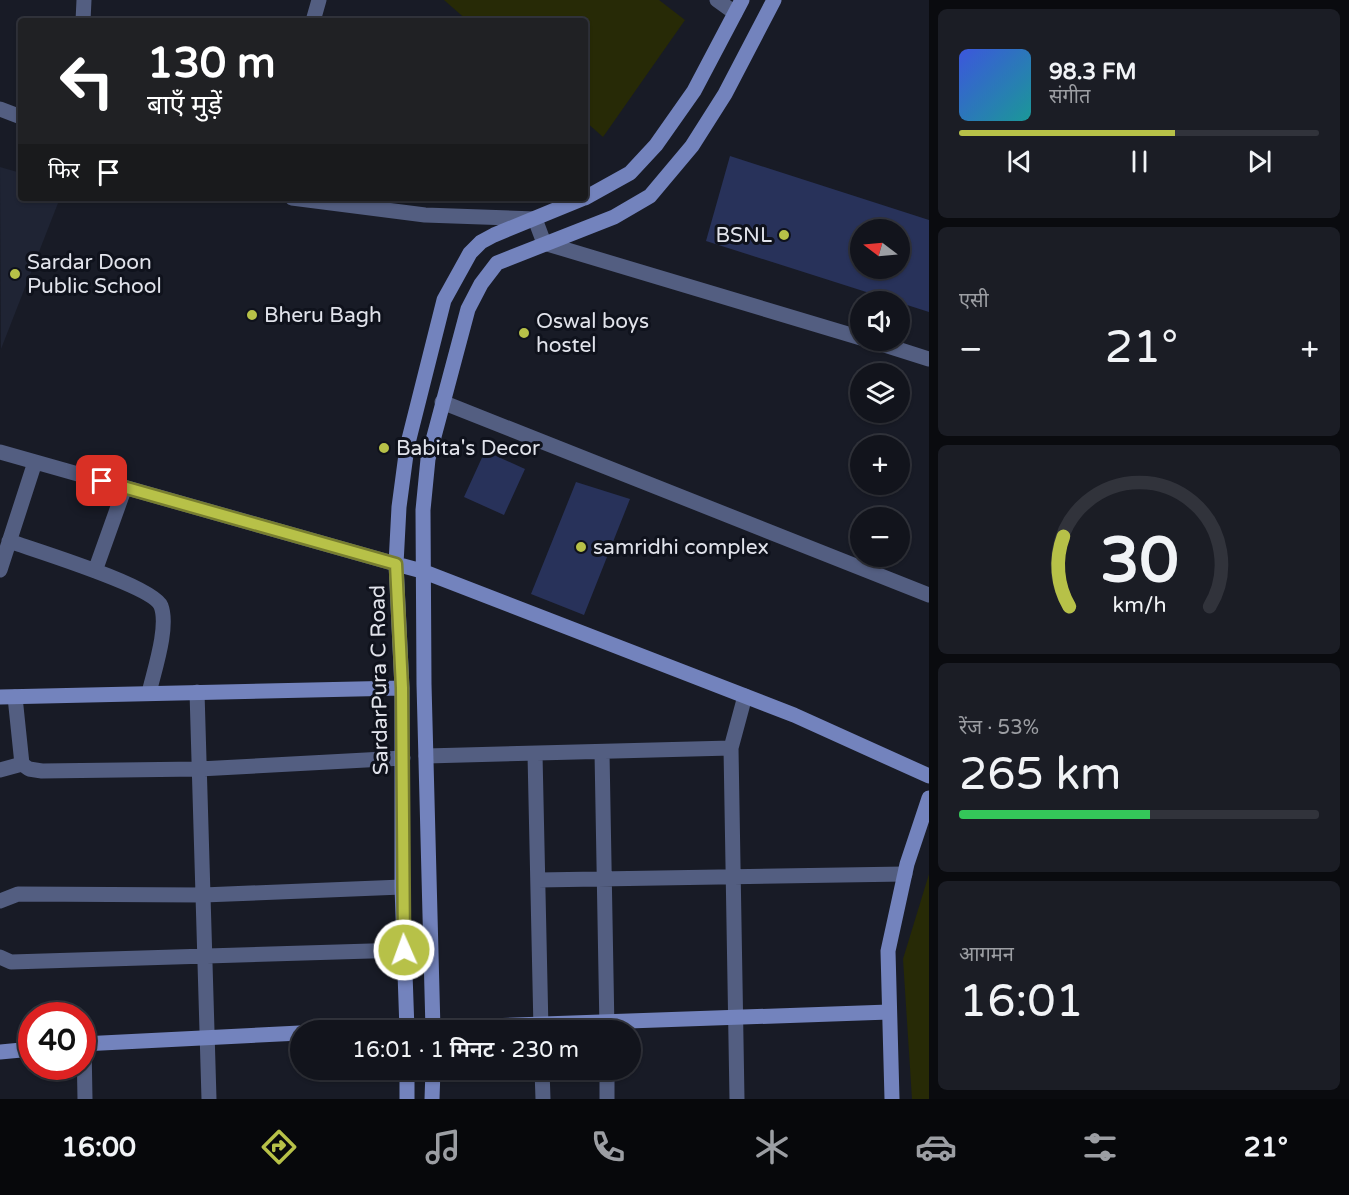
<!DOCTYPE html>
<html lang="hi">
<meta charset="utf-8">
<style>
:root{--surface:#12141c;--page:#1b1d25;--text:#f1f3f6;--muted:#9c9ea3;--line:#31333b;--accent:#b7c148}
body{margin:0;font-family:"Varela Round","Noto Sans Devanagari",sans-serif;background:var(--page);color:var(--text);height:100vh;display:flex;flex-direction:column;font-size:22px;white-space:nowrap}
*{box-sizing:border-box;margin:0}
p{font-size:20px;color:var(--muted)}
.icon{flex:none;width:33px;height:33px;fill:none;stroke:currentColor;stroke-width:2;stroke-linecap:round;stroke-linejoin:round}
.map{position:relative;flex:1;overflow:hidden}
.details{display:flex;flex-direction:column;gap:9px;padding:9px;background:#0a0b0f;width:420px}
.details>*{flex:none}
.guide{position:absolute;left:18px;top:18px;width:570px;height:183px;border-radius:6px;box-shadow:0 2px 4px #0004,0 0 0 2px var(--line);background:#202124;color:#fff;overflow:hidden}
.needle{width:39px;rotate:286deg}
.fabs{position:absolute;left:850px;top:219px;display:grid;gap:12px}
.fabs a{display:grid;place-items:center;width:60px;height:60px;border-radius:50%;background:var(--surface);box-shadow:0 2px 4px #0004,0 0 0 2px var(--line);font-size:30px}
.speed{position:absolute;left:18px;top:1002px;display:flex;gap:12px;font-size:30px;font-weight:700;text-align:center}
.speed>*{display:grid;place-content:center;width:78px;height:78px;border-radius:50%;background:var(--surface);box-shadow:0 2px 4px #0004,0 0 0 2px var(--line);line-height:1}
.speed .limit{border:9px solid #d22;background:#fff;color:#111}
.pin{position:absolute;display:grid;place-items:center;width:51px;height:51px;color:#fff;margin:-26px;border-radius:12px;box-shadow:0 3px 9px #0006}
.me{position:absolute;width:66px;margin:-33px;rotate:358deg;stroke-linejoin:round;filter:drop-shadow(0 0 4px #0008)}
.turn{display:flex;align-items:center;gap:21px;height:126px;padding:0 30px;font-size:27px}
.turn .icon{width:78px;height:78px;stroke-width:2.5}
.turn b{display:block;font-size:42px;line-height:51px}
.then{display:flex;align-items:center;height:57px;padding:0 30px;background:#0003;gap:12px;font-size:22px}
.big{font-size:45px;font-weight:600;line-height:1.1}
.details .tile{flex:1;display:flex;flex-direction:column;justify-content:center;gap:9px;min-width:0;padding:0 21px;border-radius:9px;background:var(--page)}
.details .dial{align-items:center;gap:0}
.dial svg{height:156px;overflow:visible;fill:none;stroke:var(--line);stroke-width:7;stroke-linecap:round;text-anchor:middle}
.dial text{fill:var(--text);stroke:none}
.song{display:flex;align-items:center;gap:18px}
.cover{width:72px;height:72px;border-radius:9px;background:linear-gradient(135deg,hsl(230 70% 55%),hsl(180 70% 35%))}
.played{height:6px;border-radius:3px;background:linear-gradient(90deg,var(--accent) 60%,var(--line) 60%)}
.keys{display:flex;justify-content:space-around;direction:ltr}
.heat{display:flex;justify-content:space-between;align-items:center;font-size:33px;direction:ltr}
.charge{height:9px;border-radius:4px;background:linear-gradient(90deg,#34c759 53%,var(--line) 0)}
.trip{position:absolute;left:290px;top:1020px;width:351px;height:60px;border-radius:30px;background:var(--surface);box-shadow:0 2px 4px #0004,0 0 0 2px var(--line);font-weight:600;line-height:60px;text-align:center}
.menu{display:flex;height:96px;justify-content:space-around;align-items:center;background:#07080b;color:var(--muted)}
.menu .icon{width:42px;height:42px}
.menu .active{color:var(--accent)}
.menu b{font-size:27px;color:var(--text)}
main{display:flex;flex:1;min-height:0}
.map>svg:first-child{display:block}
</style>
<main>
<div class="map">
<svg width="929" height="1099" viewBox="0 0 929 1099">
<rect width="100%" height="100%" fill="#181b26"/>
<path fill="#1f2434" d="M0,167l21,6v25h39l-59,151z"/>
<path fill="#272a06" d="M444,0h215l26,20 -82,117 -18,-16v-100h-117z
M929,874v225h-17l-9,-140z"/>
<path fill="#28325a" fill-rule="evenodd" d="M730,156l199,64v92l-223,-71zM861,230h39v38h-39z
M485,451l40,18 -21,46 -40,-18z
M576,482l54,17 -46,116 -53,-21z"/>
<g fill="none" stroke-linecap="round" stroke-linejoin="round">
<path stroke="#535e81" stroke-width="15" d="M717,0l18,13
M83,21l1,-21
M313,21l6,-21
M0,109l21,8
M292,198l133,17 110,4 9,24 317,95
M869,340l60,19
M442,402l487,193
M0,452l396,112
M9,541c25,9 144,45 152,65 8,21 -7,65 -12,87
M0,570l35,-108
M95,571l30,-84
M197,692l12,407
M15,697l7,67 7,5 13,2 157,-2 204,-11
M602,752l5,278
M535,754l6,276
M426,756l305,-8
M0,770l22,-6
M538,880l367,-6
M0,901l18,-7 185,1 199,-8
M0,957l11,5 393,-12
M84,1044l1,55
M542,1070l1,29
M607,1070v29
M737,1099l-6,-351 14,-52"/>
<path stroke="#7383bd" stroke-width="15" d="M585,198l45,-25 26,-28 38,-54 48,-91
M396,564l26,7 372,144 135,61
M0,697l402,-9
M370,1030l519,-18
M407,1030l-5,-143v-199l-6,-124 3,-57 8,-60 37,-147 26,-47 11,-11 13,-7 90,-37
M433,1030l-9,-346 -1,-174 5,-51 40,-150 13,-25 16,-21 117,-46 36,-21 42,-50 33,-52 49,-94
M82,1044l218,-11
M0,1052l32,-3
M407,1070v29
M432,1099l1,-29
M892,1099l-4,-148 19,-87 22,-66"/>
</g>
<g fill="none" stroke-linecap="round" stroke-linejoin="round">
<g stroke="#777d2f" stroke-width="15">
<path id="route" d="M102,481l294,83 6,124 2,262"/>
</g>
<use href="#route" stroke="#b7c148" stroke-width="10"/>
</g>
<g fill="#b7c148" stroke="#0f121c" stroke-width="2">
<circle cx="784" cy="235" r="6"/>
<circle cx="15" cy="274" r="6"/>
<circle cx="252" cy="315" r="6"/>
<circle cx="524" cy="333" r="6"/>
<circle cx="384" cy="448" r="6"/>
<circle cx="581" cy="547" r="6"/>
</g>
<g text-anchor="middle" stroke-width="6" stroke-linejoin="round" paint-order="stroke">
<g font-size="21" fill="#e1e3eb" stroke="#0f121c" text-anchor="start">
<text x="772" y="242" text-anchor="end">BSNL</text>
<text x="27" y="269">Sardar Doon<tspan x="27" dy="24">Public School</tspan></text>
<text x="264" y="322">Bheru Bagh</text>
<text x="536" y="328">Oswal boys<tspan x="536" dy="24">hostel</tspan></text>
<text x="396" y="455">Babita's Decor</text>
<text x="593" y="554">samridhi complex</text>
</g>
<g font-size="21" fill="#e1e3eb" stroke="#0f121c">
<text transform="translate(379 680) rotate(-91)" y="7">SardarPura C Road</text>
</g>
</g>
</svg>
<div class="fabs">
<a><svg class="needle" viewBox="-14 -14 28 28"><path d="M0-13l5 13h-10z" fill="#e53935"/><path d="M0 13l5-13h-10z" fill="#9c9ea3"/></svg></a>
<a><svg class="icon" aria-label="sound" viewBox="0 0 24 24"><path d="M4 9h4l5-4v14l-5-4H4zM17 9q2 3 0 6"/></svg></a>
<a><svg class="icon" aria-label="layers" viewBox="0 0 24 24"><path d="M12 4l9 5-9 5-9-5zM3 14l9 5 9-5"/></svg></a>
<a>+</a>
<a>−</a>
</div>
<div class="speed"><div class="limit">40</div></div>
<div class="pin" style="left:102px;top:481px;background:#d93025"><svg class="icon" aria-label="arrive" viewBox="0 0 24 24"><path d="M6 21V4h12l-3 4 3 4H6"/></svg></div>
<svg class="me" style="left:404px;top:950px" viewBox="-20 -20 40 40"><circle r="17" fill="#b7c148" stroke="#fff" stroke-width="3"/><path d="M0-11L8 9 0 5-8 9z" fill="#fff"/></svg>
<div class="trip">16:01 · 1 मिनट · 230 m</div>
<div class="guide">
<div class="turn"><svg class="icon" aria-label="left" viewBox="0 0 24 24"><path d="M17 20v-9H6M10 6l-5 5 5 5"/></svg><div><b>130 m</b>बाएँ मुड़ें</div></div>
<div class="then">फिर<svg class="icon" aria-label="arrive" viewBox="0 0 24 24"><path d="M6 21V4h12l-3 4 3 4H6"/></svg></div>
</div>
</div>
<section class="details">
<div class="tile">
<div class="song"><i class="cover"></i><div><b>98.3 FM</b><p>संगीत</p></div></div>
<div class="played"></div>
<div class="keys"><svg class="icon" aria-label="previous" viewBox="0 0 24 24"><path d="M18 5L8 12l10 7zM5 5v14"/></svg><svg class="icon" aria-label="pause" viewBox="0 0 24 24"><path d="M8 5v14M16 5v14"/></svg><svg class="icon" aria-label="next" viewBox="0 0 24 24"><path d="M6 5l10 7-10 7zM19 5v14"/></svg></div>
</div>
<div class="tile"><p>एसी</p>
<div class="heat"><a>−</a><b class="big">21°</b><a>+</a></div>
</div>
<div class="tile dial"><svg viewBox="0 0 100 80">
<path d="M14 69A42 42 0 1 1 86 69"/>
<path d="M14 69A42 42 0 0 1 11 33" stroke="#b7c148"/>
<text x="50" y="56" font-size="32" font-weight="700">30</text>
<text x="50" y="72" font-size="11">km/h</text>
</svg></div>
<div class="tile"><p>रेंज · 53%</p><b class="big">265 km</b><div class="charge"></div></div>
<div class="tile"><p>आगमन</p><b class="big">16:01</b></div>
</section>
</main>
<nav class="menu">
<b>16:00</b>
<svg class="icon active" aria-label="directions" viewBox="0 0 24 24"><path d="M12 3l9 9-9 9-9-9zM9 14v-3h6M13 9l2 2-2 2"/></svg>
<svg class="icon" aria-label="music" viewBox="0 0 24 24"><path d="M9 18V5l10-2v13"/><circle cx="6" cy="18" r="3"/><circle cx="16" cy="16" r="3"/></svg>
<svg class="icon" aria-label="phone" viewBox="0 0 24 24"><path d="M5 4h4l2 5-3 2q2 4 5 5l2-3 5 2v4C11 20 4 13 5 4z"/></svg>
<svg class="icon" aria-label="climate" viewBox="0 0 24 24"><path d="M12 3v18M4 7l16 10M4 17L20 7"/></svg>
<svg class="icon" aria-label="car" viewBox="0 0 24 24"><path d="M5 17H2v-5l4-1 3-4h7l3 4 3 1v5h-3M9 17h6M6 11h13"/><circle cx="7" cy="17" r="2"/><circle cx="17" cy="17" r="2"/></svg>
<svg class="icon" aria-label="filters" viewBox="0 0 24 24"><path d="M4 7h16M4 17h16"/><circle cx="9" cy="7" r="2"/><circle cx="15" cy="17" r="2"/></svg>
<b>21°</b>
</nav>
